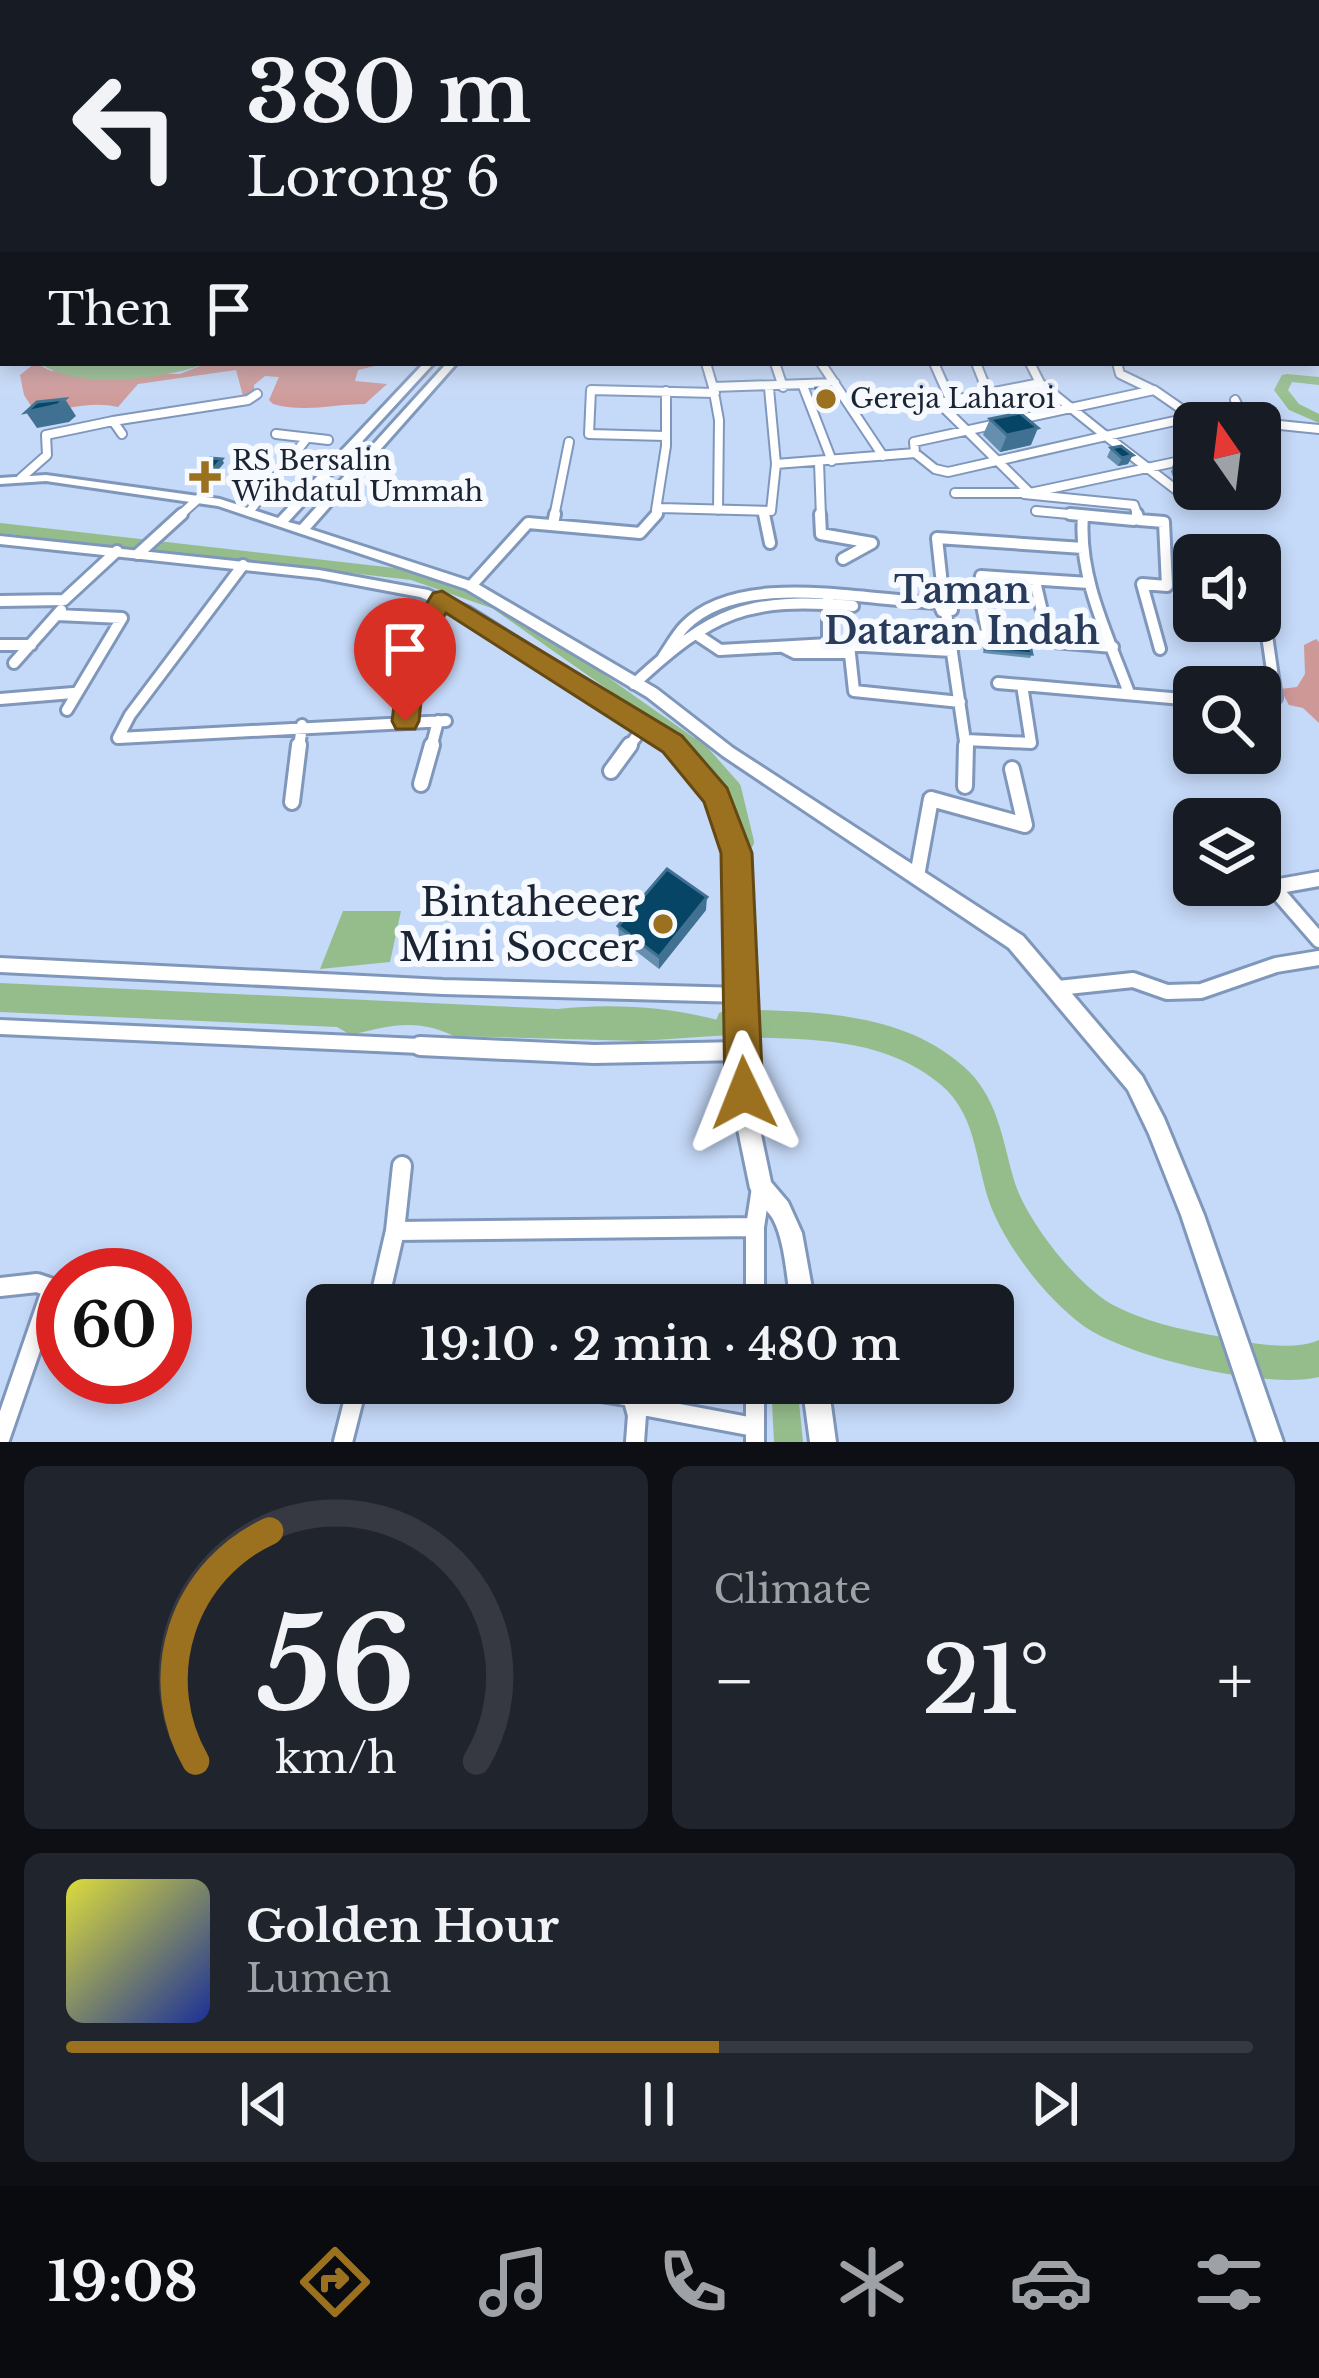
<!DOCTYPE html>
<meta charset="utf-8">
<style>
:root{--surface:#171b24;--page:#20242c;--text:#f1f3f6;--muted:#9ea1a6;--line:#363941;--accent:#9b711f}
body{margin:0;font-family:"Libre Baskerville",serif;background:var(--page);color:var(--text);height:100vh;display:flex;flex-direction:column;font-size:45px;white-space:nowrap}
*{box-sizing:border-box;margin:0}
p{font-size:39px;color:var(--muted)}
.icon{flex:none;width:66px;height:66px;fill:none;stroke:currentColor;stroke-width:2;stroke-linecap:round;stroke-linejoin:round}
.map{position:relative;height:1442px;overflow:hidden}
.sheet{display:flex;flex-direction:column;gap:24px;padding:24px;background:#0d0f14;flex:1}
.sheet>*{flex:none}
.hud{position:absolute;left:0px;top:0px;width:1320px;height:366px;box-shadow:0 6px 18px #0003;background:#171b24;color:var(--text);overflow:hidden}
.needle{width:78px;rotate:346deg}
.controls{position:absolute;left:1173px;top:402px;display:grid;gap:24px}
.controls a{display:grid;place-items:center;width:108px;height:108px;border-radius:18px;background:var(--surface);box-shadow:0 6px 18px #0003;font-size:60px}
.speed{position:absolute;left:36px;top:1248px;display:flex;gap:24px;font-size:60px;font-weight:700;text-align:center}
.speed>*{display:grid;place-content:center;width:156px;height:156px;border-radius:50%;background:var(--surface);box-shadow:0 6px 18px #0003;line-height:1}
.speed .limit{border:18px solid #d22;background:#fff;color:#111}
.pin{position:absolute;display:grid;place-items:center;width:102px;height:102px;color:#fff;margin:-123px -51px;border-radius:50% 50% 50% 0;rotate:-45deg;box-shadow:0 0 12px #0007}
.pin .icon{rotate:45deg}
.me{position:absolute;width:132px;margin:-66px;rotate:358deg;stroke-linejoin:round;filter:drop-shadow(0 0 9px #0008)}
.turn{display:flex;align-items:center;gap:42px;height:252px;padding:0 48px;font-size:54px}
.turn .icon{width:156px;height:156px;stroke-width:2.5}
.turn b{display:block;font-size:84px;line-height:102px}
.then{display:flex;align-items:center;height:114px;padding:0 48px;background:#0003;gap:24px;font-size:45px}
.big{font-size:90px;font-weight:600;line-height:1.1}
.sheet .card{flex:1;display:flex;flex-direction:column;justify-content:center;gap:18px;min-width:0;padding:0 42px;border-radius:18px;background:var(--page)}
.sheet .dial{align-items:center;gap:0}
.dial svg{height:312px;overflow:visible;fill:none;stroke:var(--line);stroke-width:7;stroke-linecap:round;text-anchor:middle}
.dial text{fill:var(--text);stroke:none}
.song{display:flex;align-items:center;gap:36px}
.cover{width:144px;height:144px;border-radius:18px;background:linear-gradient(135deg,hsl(60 70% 55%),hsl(230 70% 35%))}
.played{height:12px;border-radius:6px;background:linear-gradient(90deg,var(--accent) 55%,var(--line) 55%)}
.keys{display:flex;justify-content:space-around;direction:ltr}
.heat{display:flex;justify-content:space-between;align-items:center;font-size:66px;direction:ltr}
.sheet .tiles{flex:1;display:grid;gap:24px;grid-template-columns:1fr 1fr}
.card:last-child{grid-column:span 2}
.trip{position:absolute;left:306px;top:1284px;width:708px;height:120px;border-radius:18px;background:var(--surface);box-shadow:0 6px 18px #0003;font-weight:600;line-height:120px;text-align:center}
.dock{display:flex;height:192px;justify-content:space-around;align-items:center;background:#090b0e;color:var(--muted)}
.dock .icon{width:84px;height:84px}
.dock .active{color:var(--accent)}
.dock b{font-size:54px;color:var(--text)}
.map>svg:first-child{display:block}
</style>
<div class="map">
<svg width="1319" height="1442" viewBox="0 0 1319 1442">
<rect width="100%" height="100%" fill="#c5d9f8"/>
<path fill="#ce9897" d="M35,363l16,8 129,3 27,-11h180l-29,7 -3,11 32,3 -22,20c-34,0 -58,9 -92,0l-4,-4 10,-23 -14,-1 -11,9v8l-11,3 -7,-26 -98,14 -20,23c-28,-7 -54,4 -83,5l-11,-17 -4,-20z
M1316,639l3,3v81l-16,-15 -14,-3 -9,-16 17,-2 8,-13 -1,-29z"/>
<path fill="#95bd8c" d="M40,363h167c-41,16 -131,28 -167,0z
M343,911h58l-11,51 -70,7z
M0,983l558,26c57,-6 115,-2 171,14v12l-89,6 -186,-5c-37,-18 -64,-11 -103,-1l-14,-8 -337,-15z
M771,1383h26l6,59h-29z"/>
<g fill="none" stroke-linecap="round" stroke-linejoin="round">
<path stroke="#95bd8c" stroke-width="10" d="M0,528l412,47 83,29 205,144"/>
<path stroke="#95bd8c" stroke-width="14" d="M696,745l38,43 13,54"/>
<path fill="#95bd8c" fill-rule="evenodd" d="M1287,374l32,3v8l-27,-3 -4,8 11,14 20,10v9l-30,-13 -15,-20 8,-15z
M729,1009c80,3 171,1 234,57 35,30 39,73 51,114 11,39 65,108 101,126 29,15 64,23 96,29 31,6 78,18 108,5v37c-53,13 -195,-20 -238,-53 -34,-26 -68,-69 -86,-108 -21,-45 -14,-98 -55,-132 -58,-49 -139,-45 -211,-47l-10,-4 -4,-10 4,-10z"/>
<g stroke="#8097bc" stroke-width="12">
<path id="minor-far3" d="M706,363l7,24 122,-4
M775,363l8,24
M821,363l62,93
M934,363l16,36
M976,363l12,30
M1030,363l10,20
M1117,363l3,11 33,16
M803,386l29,75
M713,387l6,33 -1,90
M1235,400l11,22
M939,403l101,-20 66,53 87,-19 64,6
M939,403l91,90 164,-35
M113,421l135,-21 9,-6
M1260,423l59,6
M276,434l52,6
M665,436l-76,-2 2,-44 124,3
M915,453l-1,-11 240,-52 39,27
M819,462l2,55
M776,464l139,-11 20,16 13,3 158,-36 77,59
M21,478l26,-23 -1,-20 67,-14 9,13
M955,493h74
M1024,494l110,11 4,12
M656,510l10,-64v-55
M1036,511l66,6
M249,512l58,-74
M178,517l20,-18
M554,517l15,-75
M655,517l5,-9 111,3 5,-47 -7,-76"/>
</g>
<g stroke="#8097bc" stroke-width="16">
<path id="minor-far2" d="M764,514l6,29
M820,514l1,20 51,9
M1070,514l64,6
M1137,514l2,6 25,2 3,64 -25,-2 18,65
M1083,516c-5,61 25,120 46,177
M553,524l2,-10
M1253,550l1,5
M138,554l44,-40
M843,559l29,-16
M243,565l-113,150 -12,23 328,-17
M1035,581l14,61
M471,586l57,-63 112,10 17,-19
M1260,587l16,111 -16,6
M828,597v47
M0,601l64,-1 53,-49
M944,603l-7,-65 146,10
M946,612l20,136
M57,615l65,3 -55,92
M950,633l163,14
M696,634l24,16 108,-6 124,7
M988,636l-9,-46 2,-14 108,7
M0,645h31
M849,645l5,46 106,11
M783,647l12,6h55
M663,657c7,-10 14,-23 22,-31 56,-58 186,-23 259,-23l8,7 -10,1 -3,-7
M14,663l47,-53
M998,683l24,2
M634,684c79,-73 112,-87 219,-78
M0,699l73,-6
M405,721l9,-77 28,-45
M966,740l65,3 -9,-58 172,15
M299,748l3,-23
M431,748l7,-27
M628,748l16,-22"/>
</g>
<g stroke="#8097bc" stroke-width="20">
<path id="minor-far1" d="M611,771l19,-26
M421,784l11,-39
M965,786l1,-41
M292,802l7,-57
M1260,872l59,68
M917,876l14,-77 94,26 -13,-56
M1274,887l45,-8
M0,965l443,22 299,8
M1058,988l75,-8 34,12 34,-1 75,-26 43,-7
M0,1027l486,22"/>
</g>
<g stroke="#8097bc" stroke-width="24">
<path id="minor" d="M420,1046l174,8 147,-3
M395,1231l360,-4
M0,1287l37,-4 12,4 1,7 -50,145
M378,1305l17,-74 7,-65
M755,1305v-78l6,-39
M546,1383l86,14 5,18 -2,27
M755,1383v59
M637,1405l117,22
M343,1442l15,-59"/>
</g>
<g stroke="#8097bc" stroke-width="6">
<path id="major" d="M424,363h10l-146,159 12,3 147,-162h10l-147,166 166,54 181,106 76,59 290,188 119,140 22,42 40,97 79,227h-26l-76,-227 -32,-81 -21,-44 -119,-142 -286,-192 -76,-59 -181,-108 -248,-83 -172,-25 -46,3v-6l46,-3 174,24 58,19z
M0,536l319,34 109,20 42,18 208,132 45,52 23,61 5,198 8,74 12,57 17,20 14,31 13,72h-24c-4,-25 -6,-64 -18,-86 -7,-11 -18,-19 -23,-31l-13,-63 -6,-74 -3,-198 -18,-53 -42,-52 -208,-134 -40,-17 -101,-19 -319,-34z
M802,1383h26l8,59h-26z"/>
</g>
<g stroke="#8097bc" stroke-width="6">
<path id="highway" d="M3,287v6l-3,1v-6z"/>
</g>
<use href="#minor-far3" stroke="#fff" stroke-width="8"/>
<use href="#minor-far2" stroke="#fff" stroke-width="10"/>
<use href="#minor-far1" stroke="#fff" stroke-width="14"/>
<use href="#minor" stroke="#fff" stroke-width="18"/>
<use href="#major" fill="#fff" fill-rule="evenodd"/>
<use href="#highway" fill="#fff" fill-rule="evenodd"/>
</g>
<path fill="#668faf" d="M816,388l21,14 -1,4 -14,1 -6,-15z
M990,419l41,26 -31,7 -17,-17z
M1111,448l17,16 -10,2 -11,-9z
M1194,466v18l-13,-1 -8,-6 -2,-6 3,-4z
M985,642l47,12 -2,4 -47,-5z
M706,910l-47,59 -40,-31 -1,-12z"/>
<path fill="#407192" d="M65,399l11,17 -7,6 -32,6 -11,-16z
M1038,428l-7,17 -31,7 7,-17z
M1133,455l-5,9 -10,2 4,-8z
M222,459l2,4 -19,23 -3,-4z
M707,897l-1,13 -47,59v-12z"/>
<path fill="#074566" stroke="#407192" stroke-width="3" d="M831,387l6,15 -15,1 -6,-15z
M65,399l-7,6 -32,7 11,-10z
M1020,413l18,15 -31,7 -17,-16z
M1121,446l12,9 -11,3 -11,-10z
M210,458l12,1 -20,23 -13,-1z
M1194,466v14l-11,-1 -8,-6 -1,-6z
M985,642l45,3 2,9 -47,-5z
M667,869l40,28 -48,60 -41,-31z"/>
<linearGradient id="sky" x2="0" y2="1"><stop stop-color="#87b8c3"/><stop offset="0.5" stop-color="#e5eefc"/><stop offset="1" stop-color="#e5eefc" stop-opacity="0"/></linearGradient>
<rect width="1319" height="407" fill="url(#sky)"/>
<path fill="#9b711f" stroke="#654914" stroke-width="3" d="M442,591l240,145 45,52 25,65 11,240 -6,14 -13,5 -14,-5 -5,-14 -4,-240 -17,-51 -41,-50 -217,-139 -19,31 -8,77 -4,8h-19l-4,-8 10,-77 31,-51z"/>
<g fill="#9b711f" stroke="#f6f9fd" stroke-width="4.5">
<circle cx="826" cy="399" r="12"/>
<path d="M199 459h12v12h12v12h-12v12h-12v-12h-12v-12h12z"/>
<circle cx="663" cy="924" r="12"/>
</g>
<g text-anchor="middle" stroke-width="12" stroke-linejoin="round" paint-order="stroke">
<g font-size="27" fill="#1b2433" stroke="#f6f9fd" text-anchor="start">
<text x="850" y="408">Gereja Laharoi</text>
<text x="232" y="470">RS Bersalin<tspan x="232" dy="31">Wihdatul Ummah</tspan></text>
</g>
<g font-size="36" font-weight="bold" fill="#283b5a" stroke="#f6f9fd">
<text x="962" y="603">Taman<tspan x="962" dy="41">Dataran Indah</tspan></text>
</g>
<g font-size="39" fill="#1b2433" stroke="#f6f9fd" text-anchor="end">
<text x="639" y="916">Bintaheeer<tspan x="639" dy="45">Mini Soccer</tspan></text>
</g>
</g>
</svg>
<div class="controls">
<a><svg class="needle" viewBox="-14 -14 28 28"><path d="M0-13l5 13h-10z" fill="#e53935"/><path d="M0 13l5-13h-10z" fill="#9ea1a6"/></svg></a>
<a><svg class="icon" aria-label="sound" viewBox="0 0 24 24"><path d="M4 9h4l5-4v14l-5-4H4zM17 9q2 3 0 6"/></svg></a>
<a><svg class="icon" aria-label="search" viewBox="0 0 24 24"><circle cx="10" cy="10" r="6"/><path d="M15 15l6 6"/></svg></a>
<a><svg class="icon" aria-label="layers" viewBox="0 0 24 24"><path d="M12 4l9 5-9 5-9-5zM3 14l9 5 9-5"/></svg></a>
</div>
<div class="speed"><div class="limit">60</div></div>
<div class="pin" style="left:405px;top:721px;background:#d93025"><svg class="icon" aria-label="arrive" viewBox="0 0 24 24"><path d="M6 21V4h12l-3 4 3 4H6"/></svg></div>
<svg class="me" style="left:744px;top:1093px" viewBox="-20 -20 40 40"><path d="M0-17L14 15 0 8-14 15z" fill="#9b711f" stroke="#fff" stroke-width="4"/></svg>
<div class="trip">19:10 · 2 min · 480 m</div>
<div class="hud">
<div class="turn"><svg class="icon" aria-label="left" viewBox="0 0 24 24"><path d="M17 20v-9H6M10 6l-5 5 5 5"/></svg><div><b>380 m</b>Lorong 6</div></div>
<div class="then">Then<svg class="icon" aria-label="arrive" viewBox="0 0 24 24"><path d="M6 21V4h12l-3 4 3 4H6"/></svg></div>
</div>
</div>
<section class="sheet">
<div class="tiles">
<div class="card dial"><svg viewBox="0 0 100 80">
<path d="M14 69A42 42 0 1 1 86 69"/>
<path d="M14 69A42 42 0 0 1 33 10" stroke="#9b711f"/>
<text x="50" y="56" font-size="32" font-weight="700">56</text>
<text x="50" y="72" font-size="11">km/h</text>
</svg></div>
<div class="card"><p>Climate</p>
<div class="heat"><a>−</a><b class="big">21°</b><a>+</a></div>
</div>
<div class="card">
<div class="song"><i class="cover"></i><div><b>Golden Hour</b><p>Lumen</p></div></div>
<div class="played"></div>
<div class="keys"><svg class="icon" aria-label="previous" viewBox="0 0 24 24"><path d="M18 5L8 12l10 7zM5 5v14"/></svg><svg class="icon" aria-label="pause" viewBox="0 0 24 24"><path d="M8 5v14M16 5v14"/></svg><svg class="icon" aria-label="next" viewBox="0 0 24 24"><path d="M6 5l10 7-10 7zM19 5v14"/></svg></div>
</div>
</div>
</section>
<nav class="dock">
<b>19:08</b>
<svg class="icon active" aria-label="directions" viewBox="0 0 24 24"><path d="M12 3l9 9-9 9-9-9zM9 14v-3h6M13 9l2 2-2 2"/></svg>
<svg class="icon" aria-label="music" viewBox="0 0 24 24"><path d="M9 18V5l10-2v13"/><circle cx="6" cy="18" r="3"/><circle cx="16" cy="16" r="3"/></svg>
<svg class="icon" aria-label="phone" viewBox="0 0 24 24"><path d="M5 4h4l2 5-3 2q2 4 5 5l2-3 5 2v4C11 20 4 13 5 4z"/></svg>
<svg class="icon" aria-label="climate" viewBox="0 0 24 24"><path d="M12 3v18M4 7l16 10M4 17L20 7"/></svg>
<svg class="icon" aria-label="car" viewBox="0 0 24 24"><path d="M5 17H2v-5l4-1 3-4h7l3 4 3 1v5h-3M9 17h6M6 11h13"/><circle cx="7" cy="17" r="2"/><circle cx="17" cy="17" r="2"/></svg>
<svg class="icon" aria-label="filters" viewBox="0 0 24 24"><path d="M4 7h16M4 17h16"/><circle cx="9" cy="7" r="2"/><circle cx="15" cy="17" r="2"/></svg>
</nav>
